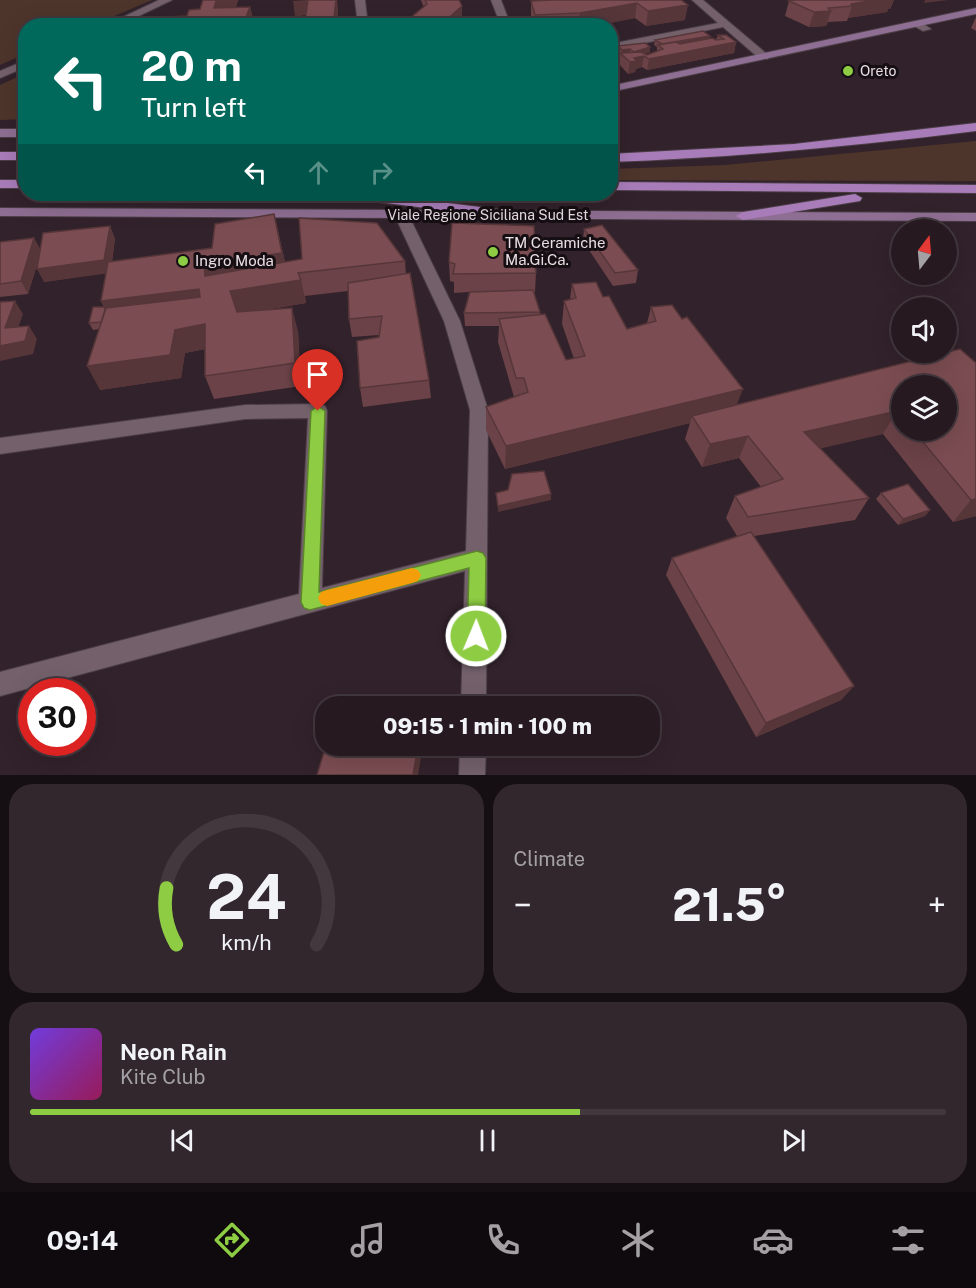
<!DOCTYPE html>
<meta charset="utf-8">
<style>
:root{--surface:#261a20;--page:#32272d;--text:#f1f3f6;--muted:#a4a1a5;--line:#42383e;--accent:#8ecd43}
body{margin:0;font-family:"Public Sans",sans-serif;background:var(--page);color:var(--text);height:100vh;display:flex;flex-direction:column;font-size:22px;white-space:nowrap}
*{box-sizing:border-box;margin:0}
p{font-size:20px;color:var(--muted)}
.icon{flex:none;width:33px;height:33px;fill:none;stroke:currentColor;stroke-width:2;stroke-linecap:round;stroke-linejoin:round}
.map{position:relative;height:775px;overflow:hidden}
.details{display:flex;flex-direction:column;gap:9px;padding:9px;background:#150e12;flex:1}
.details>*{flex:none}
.guide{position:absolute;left:18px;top:18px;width:600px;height:183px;border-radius:24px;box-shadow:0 6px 24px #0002,0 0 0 2px var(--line);background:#00695c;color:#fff;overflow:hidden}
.needle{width:39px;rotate:16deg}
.controls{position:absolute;left:891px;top:219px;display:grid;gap:12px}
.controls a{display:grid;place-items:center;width:66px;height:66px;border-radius:50%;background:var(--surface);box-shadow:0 6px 24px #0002,0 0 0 2px var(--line);font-size:30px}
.speed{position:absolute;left:18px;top:678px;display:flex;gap:12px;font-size:30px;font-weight:700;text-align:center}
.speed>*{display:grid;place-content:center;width:78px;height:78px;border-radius:50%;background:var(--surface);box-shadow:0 6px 24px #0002,0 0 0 2px var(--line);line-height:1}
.speed .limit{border:9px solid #d22;background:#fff;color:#111}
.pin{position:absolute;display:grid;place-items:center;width:51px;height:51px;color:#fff;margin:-62px -26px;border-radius:50% 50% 50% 0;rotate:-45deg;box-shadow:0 0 6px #0007}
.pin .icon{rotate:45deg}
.me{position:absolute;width:66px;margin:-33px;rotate:1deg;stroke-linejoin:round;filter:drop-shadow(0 0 4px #0008)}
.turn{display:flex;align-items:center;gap:21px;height:126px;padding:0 24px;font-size:27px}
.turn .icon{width:78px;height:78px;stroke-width:2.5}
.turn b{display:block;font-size:42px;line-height:51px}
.lanes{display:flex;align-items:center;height:57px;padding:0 24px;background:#0003;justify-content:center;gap:30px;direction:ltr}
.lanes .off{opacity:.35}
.big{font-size:45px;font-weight:800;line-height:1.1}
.details .widget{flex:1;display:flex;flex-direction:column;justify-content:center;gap:9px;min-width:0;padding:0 21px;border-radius:24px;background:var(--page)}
.details .dial{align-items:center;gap:0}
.dial svg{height:156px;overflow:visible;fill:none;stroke:var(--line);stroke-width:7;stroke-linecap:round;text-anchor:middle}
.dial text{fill:var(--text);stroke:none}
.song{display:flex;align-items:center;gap:18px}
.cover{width:72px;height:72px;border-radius:9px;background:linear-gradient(135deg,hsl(260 70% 55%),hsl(330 70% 35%))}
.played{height:6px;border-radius:3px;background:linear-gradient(90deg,var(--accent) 60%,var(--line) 60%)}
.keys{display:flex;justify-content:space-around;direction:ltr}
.heat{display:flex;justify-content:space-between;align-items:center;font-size:33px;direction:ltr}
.details .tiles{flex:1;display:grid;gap:9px;grid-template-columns:1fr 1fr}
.widget:last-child{grid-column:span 2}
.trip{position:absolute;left:315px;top:696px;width:345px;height:60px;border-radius:24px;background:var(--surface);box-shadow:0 6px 24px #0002,0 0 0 2px var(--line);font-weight:800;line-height:60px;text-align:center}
.tabs{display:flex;height:96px;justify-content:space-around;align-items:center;background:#0f0a0d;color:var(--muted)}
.tabs .icon{width:42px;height:42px}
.tabs .active{color:var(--accent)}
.tabs b{font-size:27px;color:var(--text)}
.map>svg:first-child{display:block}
</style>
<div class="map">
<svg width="976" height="775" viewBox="0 0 976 775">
<rect width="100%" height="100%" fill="#32222b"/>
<path fill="#4e352b" d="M0,0h152l-59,25 -67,1 -1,28 -25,11z
M24,74l1,45 -25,1v-35z
M976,141v40l-365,-1v-11l114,-4z"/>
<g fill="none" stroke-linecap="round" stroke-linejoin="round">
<g stroke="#4b3e46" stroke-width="2">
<path id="lane" d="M914,22h6l11,7 -8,2 -9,-5z"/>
</g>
<g stroke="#4b3e46" stroke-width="2">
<path id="street" d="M159,0h13l-54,26h-14z
M355,0h10l3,26h-10z
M491,0h10l10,26h-10z
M692,0h11l65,55v4h-8l-37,-32 -113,23v-6l108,-21z
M26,60v7l-26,11v-7z
M401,210l7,4 52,107 28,89 -2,296h-25l4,-135 -465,125v-24l299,-78 9,-176 -63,1 -245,35v-16l245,-33 73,-1 7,2 2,5 -5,177 144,-37 4,-141 -26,-89 -50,-107z
M460,746h26l-1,29h-26z"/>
</g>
<g stroke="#4b3e46" stroke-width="2">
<path id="secondary" d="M976,8v6l-366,78v-6z
M0,129h26v8h-26z
M0,208l976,5v8l-976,-5z"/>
</g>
<g stroke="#4b3e46" stroke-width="2">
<path id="primary" d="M976,123v8c-122,15 -243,27 -366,31v-8l184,-10z
M0,152h26v8h-26z
M0,180h26v8h-26z
M610,182l366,3v8l-366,-3z
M340,194h35l137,17 7,4 -7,4 -165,-21z
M855,194l7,4 -2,3 -117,19 -7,-4 7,-4z"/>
</g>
<use href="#lane" fill="#73606b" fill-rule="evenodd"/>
<use href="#street" fill="#73606b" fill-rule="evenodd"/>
<use href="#secondary" fill="#8e6e92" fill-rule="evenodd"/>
<use href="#primary" fill="#a87cb9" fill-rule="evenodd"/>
</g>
<path fill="#6a4247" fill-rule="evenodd" d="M203,0h35l-2,7h14l4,15 -2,4h-133l68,-10 13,-7z
M337,0l1,12 -1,14h-31v-11l-11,1z
M421,0h38l3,6v10l-10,10h-43v-7l15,-12 -2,-4z
M681,0l4,20 -39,6 -11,-8 -41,8h-61l-2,-10v-15z
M795,0h99l-4,9h-2l-1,3 -39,6 -1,3 -19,1 -2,4 -17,1 -24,-11 4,-15z
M976,17v14l-5,-3z
M718,35l18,7 -2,11 -87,17 -5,-3 -6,2 -1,3 -7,2 -9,-10 1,-10 -3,-2 1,-6 32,6 -5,2 2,1 10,-4v-4l-3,-2 1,-5 55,-4 -1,2 7,2z
M274,214l11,48 120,-1 1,13 23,106 2,18 -68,9 -3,-19 19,-53 -27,2 -3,-18 -1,-28 -43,5 1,7 -40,7 32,21 3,55 -87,13 -9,-23v-27l-20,4 -4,25 -81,12 -1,-61 -6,1 -4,-7 15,-16 -3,-6 5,-28 -62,9 -6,-20 -10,32 -28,3v-55l40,6 70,-22 5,13 -3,23 100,-14z
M584,229l54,41 -2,13 -23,3 -30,-45z
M449,262l87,11 -1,19h-1l6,22 26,46 8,-1 -12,-35 2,-23 6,-2 2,-15 31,13 24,32 20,-6 4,-16 86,98 239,-42v153l-23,6 -70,-88 -63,14 49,50 -14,22 -101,16 100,150 -13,14 -85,37 -90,-162 6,-17 65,-22 -11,-18 9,-22 26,-9 -22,-29 -37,9 -17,-28 5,-16 -185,46 -19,-39v-23l28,-10 -16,-55 1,-16h-34l-1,-13 5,-21 -15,1v-11l-4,-1zM902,386l44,44h-44z
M881,493l49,17 -5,6 -27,9 -22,-26z"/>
<path fill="#563639" d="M221,0h17l-4,13 -20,-5 2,-7z
M308,0l3,14 -16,2 -2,-15z
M336,0l2,12 -1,14h-4z
M875,0h19l-4,9h-2l-1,3 -39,6 4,-12 -1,-2z
M925,0h23l-24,3z
M637,3l-2,15 -41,8h-16l2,-13z
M688,5l-3,15 -39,6 2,-15z
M462,6v10l-10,10h-10v-2z
M250,7l4,15 -2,4h-4l-2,-9z
M831,11l-5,15 -17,1 5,-15z
M237,17l2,9h-4l-1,-5z
M203,18l2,8h-3l-1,-4z
M189,20l2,6h-8z
M710,36l-2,6 -45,8v-5z
M736,42l-2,11 -87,17 2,-11z
M650,47v5l-17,5 1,-5z
M630,49l-1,6 -7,1v-6z
M644,56l-2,11 -6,2 -1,3 -7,2 2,-12 4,-4z
M274,214l14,62h-83l-1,-12z
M110,226l5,13 -5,34 -66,9 -7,-13z
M34,238l7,12 -13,44 -7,-13z
M301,280l5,23 -68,11 -8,-23z
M199,289l9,23 -100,4 -7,-15z
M15,301l8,13 -9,26 -9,-12z
M292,308l6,23 3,55 -6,-23z
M205,324l9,23 -29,6 -4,25 -81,12 -13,-24 88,-36z
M29,326l8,13 -4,15 -33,7v-15z
M743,389l-9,23 -42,4 -2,7 -185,46 1,-23z
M897,411l-14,23 -90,21 11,-23z
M748,436l-9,22 -37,9 8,-23z
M551,494v6l-53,12v-6z
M976,495v21l-23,6 18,-22z
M930,510l-5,6 -27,9 5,-6z
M854,686l-13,14 -85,37 10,-14z
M418,746h5l-5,29h-5z"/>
<path fill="#7b4d52" stroke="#563639" stroke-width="1.5" d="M203,0h18l-5,1 -2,7 36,-1 -4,10h-9l-3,4 -8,-1v-2h-23l-2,4 -12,-2 -6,6h-64l5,-7 63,-3 2,-6 11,-1z
M308,0h28l-3,26h-16v-3l-12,-1z
M425,0h34l3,6 -20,18 -33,-5 18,-15z
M552,0h129l7,5 -40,6 -11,-8 -57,10 -45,2 -4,-14z
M795,0h80l-24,4 1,2 -24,2 3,3 -17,1 -25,-11z
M703,31l7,5 -48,8 -7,-4z
M718,35h8l10,7 -87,17 -5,-3 -10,2 3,3 -7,1 -10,-9 21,-1 6,3 16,-6 -5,-4 18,-3 4,2 32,-6 4,2 8,-1z
M645,43l5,4 -16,5 -4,-3 -8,1 -4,-4z
M274,214l8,39 -78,11 1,12 97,-17 -3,-41 78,5 28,38 -107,12 3,7 -71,11 7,21 55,-4 3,55 -90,13v-52l-30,6 -5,25 -83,11 19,-58 94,-11 -1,-8 -98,12 7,-39 104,-14 3,-24z
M452,223l82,3 2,47 -83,1 2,-10 -6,-2z
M602,225l36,45 -23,3 -31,-44z
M110,226l-6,34 -67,9 6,-36z
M34,238l-13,43 -21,3v-42z
M410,273l19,107 -69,8 -3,-47 22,-4 3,-21 -33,3 -1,-36z
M596,282l7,15 6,-1 18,33 29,-8 -5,-14 21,-2 10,14 5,-2 56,72 -237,57 -20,-39 42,-15 -4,-14h-8l-17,-59 46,-5 21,46 19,-4 -21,-55 12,-3 -4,-14z
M533,290l7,22 -76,1 6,-21z
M15,301l-10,27 24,-2 -4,15 -25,5v-44z
M93,307h11l1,3 -4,12 -12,1z
M960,349l16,14v136l-5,1 -58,-70h33v-44h-44v30l-5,-5 -93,21 65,66 -121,19 -13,-21 48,-17 -35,-43 -38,8 -18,-28z
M544,471l7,23 -53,12 -2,-13 12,-3 4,-16z
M908,484l22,26 -27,9 -22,-26z
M751,532l103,154 -88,37 -94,-165z
M326,745l92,1 -5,29h-96z"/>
<path fill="#8ecd43" stroke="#5c852c" stroke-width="1.5" d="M318,406l7,5 -6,181 158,-41 6,2 3,5 -1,78 -3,6 -6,3 -6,-3 -3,-6 2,-68 -159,42 -6,-2 -3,-6 10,-191z"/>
<path fill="#f59e0b" d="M412,568l6,2 3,5 -3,6 -6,2 -85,23 -6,-2 -3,-6 3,-6 6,-2z"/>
<g fill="#8ecd43" stroke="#150e12" stroke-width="2">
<circle cx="848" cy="71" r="6"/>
<circle cx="493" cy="252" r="6"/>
<circle cx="183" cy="261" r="6"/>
</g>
<g text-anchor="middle" stroke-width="6" stroke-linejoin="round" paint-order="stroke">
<g font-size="14" fill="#e9dee4" stroke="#150e12" text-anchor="start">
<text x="860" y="76">Oreto</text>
</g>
<g font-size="14" fill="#e9dee4" stroke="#150e12">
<text x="488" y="220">Viale Regione Siciliana Sud Est</text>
</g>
<g font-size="15" fill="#e9dee4" stroke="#150e12" text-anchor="start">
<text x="505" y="248">TM Ceramiche<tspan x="505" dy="17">Ma.Gi.Ca.</tspan></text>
<text x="195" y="266">Ingro Moda</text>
</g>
</g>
</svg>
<div class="controls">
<a><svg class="needle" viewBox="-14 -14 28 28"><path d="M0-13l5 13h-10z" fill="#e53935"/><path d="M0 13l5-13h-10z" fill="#a4a1a5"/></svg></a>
<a><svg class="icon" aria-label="sound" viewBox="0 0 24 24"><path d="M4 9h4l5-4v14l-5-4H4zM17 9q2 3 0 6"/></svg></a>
<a><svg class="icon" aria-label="layers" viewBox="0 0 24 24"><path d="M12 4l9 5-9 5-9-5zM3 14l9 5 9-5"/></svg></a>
</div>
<div class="speed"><div class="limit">30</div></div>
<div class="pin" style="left:318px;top:411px;background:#d93025"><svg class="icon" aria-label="arrive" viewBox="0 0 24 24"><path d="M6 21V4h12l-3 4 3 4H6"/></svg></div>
<svg class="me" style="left:476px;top:636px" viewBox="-20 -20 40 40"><circle r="17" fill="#8ecd43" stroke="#fff" stroke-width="3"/><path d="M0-11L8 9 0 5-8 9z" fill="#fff"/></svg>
<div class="trip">09:15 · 1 min · 100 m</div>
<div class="guide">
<div class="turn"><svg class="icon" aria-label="left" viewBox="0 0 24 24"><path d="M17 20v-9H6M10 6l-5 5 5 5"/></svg><div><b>20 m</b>Turn left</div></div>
<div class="lanes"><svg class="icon" aria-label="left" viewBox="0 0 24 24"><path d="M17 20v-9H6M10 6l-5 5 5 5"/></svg><svg class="icon off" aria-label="ahead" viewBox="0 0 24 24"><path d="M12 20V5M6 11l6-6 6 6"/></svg><svg class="icon off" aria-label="right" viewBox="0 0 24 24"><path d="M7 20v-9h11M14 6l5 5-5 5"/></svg></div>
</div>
</div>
<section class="details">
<div class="tiles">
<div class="widget dial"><svg viewBox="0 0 100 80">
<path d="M14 69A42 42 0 1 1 86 69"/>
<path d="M14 69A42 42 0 0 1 9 40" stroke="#8ecd43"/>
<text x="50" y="56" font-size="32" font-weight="700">24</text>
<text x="50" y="72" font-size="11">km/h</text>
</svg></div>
<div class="widget"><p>Climate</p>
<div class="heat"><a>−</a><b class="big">21.5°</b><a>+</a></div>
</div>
<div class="widget">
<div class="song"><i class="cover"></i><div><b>Neon Rain</b><p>Kite Club</p></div></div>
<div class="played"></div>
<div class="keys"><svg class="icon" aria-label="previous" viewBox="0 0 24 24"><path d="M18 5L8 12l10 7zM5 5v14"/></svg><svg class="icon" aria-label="pause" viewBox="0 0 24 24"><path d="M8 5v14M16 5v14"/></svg><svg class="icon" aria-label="next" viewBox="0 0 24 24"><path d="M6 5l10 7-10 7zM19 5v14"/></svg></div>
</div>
</div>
</section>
<nav class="tabs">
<b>09:14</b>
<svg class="icon active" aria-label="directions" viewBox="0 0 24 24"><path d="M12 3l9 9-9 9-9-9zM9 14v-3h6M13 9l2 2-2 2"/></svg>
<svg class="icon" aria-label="music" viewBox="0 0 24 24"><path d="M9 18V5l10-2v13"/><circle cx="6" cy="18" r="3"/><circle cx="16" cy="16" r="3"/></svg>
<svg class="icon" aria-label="phone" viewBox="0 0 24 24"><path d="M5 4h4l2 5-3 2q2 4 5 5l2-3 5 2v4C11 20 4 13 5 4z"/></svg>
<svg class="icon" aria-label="climate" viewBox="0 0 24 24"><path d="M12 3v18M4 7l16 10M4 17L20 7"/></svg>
<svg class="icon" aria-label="car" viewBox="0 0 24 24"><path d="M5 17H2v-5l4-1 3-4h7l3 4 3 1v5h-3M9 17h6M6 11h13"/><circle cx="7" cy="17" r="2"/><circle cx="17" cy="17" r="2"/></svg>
<svg class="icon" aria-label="filters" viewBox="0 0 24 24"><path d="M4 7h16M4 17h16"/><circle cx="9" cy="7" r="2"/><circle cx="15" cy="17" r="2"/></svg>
</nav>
